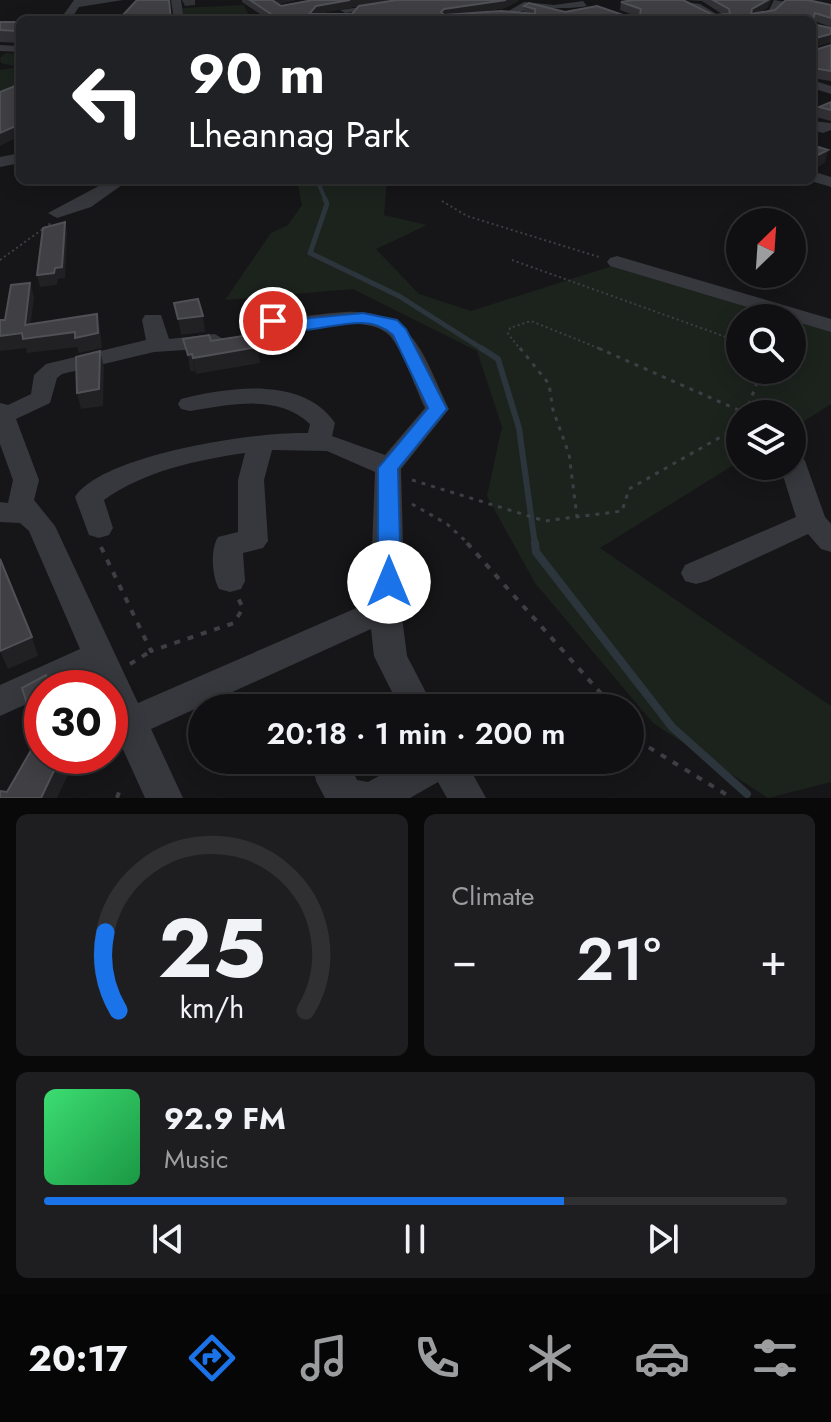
<!DOCTYPE html>
<meta charset="utf-8">
<style>
:root{--surface:#101012;--page:#1e1e20;--text:#f1f3f6;--muted:#9c9d9f;--line:#303032;--accent:#1a73e8}
body{margin:0;font-family:Jost,sans-serif;background:var(--page);color:var(--text);height:100vh;display:flex;flex-direction:column;font-size:30px;white-space:nowrap}
*{box-sizing:border-box;margin:0}
p{font-size:26px;color:var(--muted)}
.icon{flex:none;width:44px;height:44px;fill:none;stroke:currentColor;stroke-width:2;stroke-linecap:round;stroke-linejoin:round}
.map{position:relative;height:798px;overflow:hidden}
.sheet{display:flex;flex-direction:column;gap:16px;padding:16px;background:#09090a;flex:1}
.sheet>*{flex:none}
.guide{position:absolute;left:16px;top:16px;width:800px;height:168px;border-radius:12px;box-shadow:0 4px 20px #0003,0 0 0 2px var(--line);background:#202124;color:#fff;overflow:hidden}
.needle{width:52px;rotate:25deg}
.buttons{position:absolute;left:726px;top:208px;display:grid;gap:16px}
.buttons a{display:grid;place-items:center;width:80px;height:80px;border-radius:50%;background:var(--surface);box-shadow:0 4px 20px #0003,0 0 0 2px var(--line);font-size:40px}
.speed{position:absolute;left:24px;top:670px;display:flex;gap:16px;font-size:40px;font-weight:700;text-align:center}
.speed>*{display:grid;place-content:center;width:104px;height:104px;border-radius:50%;background:var(--surface);box-shadow:0 4px 20px #0003,0 0 0 2px var(--line);line-height:1}
.speed .limit{border:12px solid #d22;background:#fff;color:#111}
.pin{position:absolute;display:grid;place-items:center;width:68px;height:68px;color:#fff;margin:-34px;border:4px solid #fff;border-radius:50%;box-shadow:0 2px 8px #0007}
.me{position:absolute;width:88px;margin:-44px;rotate:0deg;stroke-linejoin:round;filter:drop-shadow(0 0 6px #0008)}
.turn{display:flex;align-items:center;gap:28px;height:168px;padding:0 40px;font-size:36px}
.turn .icon{width:104px;height:104px;stroke-width:2.5}
.turn b{display:block;font-size:56px;line-height:68px}
.big{font-size:60px;font-weight:600;line-height:1.1}
.sheet .widget{flex:1;display:flex;flex-direction:column;justify-content:center;gap:12px;min-width:0;padding:0 28px;border-radius:12px;background:var(--page)}
.sheet .dial{align-items:center;gap:0}
.dial svg{height:208px;overflow:visible;fill:none;stroke:var(--line);stroke-width:7;stroke-linecap:round;text-anchor:middle}
.dial text{fill:var(--text);stroke:none}
.song{display:flex;align-items:center;gap:24px}
.cover{width:96px;height:96px;border-radius:12px;background:linear-gradient(135deg,hsl(140 70% 55%),hsl(140 70% 35%))}
.played{height:8px;border-radius:4px;background:linear-gradient(90deg,var(--accent) 70%,var(--line) 70%)}
.keys{display:flex;justify-content:space-around;direction:ltr}
.heat{display:flex;justify-content:space-between;align-items:center;font-size:44px;direction:ltr}
.sheet .tiles{flex:1;display:grid;gap:16px;grid-template-columns:1fr 1fr}
.widget:last-child{grid-column:span 2}
.trip{position:absolute;left:188px;top:694px;width:456px;height:80px;border-radius:40px;background:var(--surface);box-shadow:0 4px 20px #0003,0 0 0 2px var(--line);font-weight:600;line-height:80px;text-align:center}
.menu{display:flex;height:128px;justify-content:space-around;align-items:center;background:#060607;color:var(--muted)}
.menu .icon{width:56px;height:56px}
.menu .active{color:var(--accent)}
.menu b{font-size:36px;color:var(--text)}
.map>svg:first-child{display:block}
</style>
<div class="map">
<svg width="831" height="798" viewBox="0 0 831 798">
<rect width="100%" height="100%" fill="#161618"/>
<path fill="#1c231d" d="M244,5l7,15h-66l-3,-12z
M6,53l14,1v34l-20,6v-24l17,-3 -16,-4 -1,-5z
M297,180h90l-3,35 43,10 -51,24 43,45 52,17 141,-45 177,52h-49v52h52v-51l39,11v74l-39,25v-15h-52v47l-140,87 231,158v76l-63,16 -115,-75 -118,-140 -48,-87 15,-69 -25,-76 -124,-62 -128,11 46,-67 17,-8 14,-20z"/>
<g fill="none" stroke-linecap="round" stroke-linejoin="round">
<path stroke="#2c353c" stroke-width="4" d="M317,180l9,21"/>
<path stroke="#2c353c" stroke-width="5" d="M325,199l2,5 -17,49 89,43 85,54"/>
<path stroke="#2c353c" stroke-width="6" d="M481,348l17,11 21,69 16,117"/>
<path stroke="#2c353c" stroke-width="8" d="M535,543l1,9 136,175 75,67"/>
<path stroke="#3d3f44" stroke-width="2" stroke-dasharray="2 3" stroke-linecap="butt" d="M442,201l25,15 132,41
M0,260l51,-37
M512,260l228,82
M521,350l-13,-16 2,-6 21,-7 72,29"/>
<path stroke="#3d3f44" stroke-width="3" stroke-dasharray="4 6" stroke-linecap="butt" d="M520,348l29,36 4,26 16,44 8,63
M598,348l147,65
M745,414l17,-44
M412,480l133,41 77,-10 7,-22 111,-63
M412,504l35,20 23,21"/>
<path stroke="#3d3f44" stroke-width="4" stroke-dasharray="6 8" stroke-linecap="butt" d="M467,543l147,165
M101,547l50,104 83,-28 9,-15 -5,-10
M130,664l21,-13
M630,727l15,18 87,53
M117,798l2,-6"/>
<path fill="#37383d" fill-rule="evenodd" d="M74,0h49l-44,7 -8,12 -27,1 20,-6z
M171,0h10l3,20h-10z
M410,0h33l-98,13 -5,-3z
M667,0l33,4 26,16h-13z
M774,0l12,2c-10,13 -17,18 -34,18l17,-10z
M583,1l4,5c-25,5 -58,-2 -75,10l-9,-2 21,-12 30,3z
M0,45l20,1v6l-20,-1z
M812,80l19,6v8l-19,-6z
M812,121l19,2v7l-8,3 -11,-3z
M20,153v10l-20,4v-10z
M812,171l19,6v10l-23,-7h4z
M110,180h19l-38,27 -34,11 -9,-5z
M617,256l214,63v13l-221,-66 -3,-4 3,-4z
M270,299l7,2 6,15c20,2 41,-3 62,-4 70,-3 78,44 104,97l-48,60 3,113 -3,27 6,47 27,52h-34l-26,-52 -3,-27 -220,100 32,69h-38l-34,-75 -1,-35h-13l-6,-14 -30,14h-19v9l-42,19v-31l80,-36 -51,-118 -9,-8 -20,-1v-20l8,1 5,-23 -13,-36v-41l8,2 23,-11 3,-19 12,-11 100,-24 -4,-20 3,-5h16l8,24 46,-5 11,7 -11,7 -61,4 -92,22 -5,4 -7,25 -34,16 23,61 -5,20 21,26 83,177 232,-101 5,-130 -48,-21 -55,-1 -8,30 4,61 -5,7 -20,5 2,28 -4,8 -11,3 -11,-3c-7,-13 -9,-39 -1,-52l20,-5v-52l7,-27c-48,7 -101,18 -141,47l9,28 -4,7 -10,3 -10,-3 -14,-38c27,-43 184,-66 233,-64l2,-9c-33,-31 -79,-19 -120,-13l-9,-2 -3,-5 3,-5c48,-12 122,-23 154,24l-3,13 53,19 40,-47c-9,-18 -23,-60 -36,-73 -25,-24 -89,-1 -124,-9l-5,-21z
M792,453l9,2 4,6 20,56 6,7v28l-10,-3 -13,-15 -101,47 -11,3 -11,-3 -4,-8 4,-8 111,-48 -16,-51h12z
M312,760h36l9,20 11,2 40,-22h57l21,38h-39l-9,-16 -28,16h-85l-9,-17z"/>
</g>
<path fill="#323236" fill-rule="evenodd" d="M182,0h13v5l-10,1z
M242,0h54l-17,4 2,2 237,-5 -13,7 -33,5h52v-7l41,6 68,3 -13,-5 1,-8 12,-2h138l-4,8 -9,5 73,-8v22l-19,-7h-543l-27,-18zM684,0l18,1 20,13 -9,1zM358,6l-6,8h-34l14,-3z
M0,22h20v21l-20,-1z
M812,24l19,4v53l-19,-3zM830,42l1,3 -16,5 -1,-3z
M831,102v19l-15,-4 3,-10z
M77,180h15l-2,4h-12z
M771,180h20l-7,3z"/>
<path fill="#212124" d="M270,0h26l-25,6z
M350,0h43l-76,14h-8l7,-8z
M506,0h13l-1,1 -13,7 -61,9 -3,-5 3,-3z
M768,0h3l-4,8 -17,9 2,-8z
M831,34l-1,8 -18,5v-8z
M20,124v12l-20,10v-13z
M828,150l-3,13 -13,7v-12z
M65,222l2,11 -2,45 -7,1 -1,6 -17,2 -3,-12z
M30,283l4,14 -5,41 68,-24 3,15 2,19 -23,5 -2,-6 -50,6 -1,-5 -26,3v-15l25,-11z
M203,316l2,16 -24,3 -3,-16z
M258,347l2,16 -64,11 -3,-16z
M100,351l4,16 -1,39 -22,3 -4,-16z
M192,354l3,17h-5l-2,-16z
M32,637l6,19 -30,13 -8,-18z
M42,733v15l-5,-13z
M61,756h11l2,6 -17,36h-16z"/>
<path fill="#3f3f44" stroke="#4f5156" stroke-width="2" d="M137,0h32l2,20h-95l5,-5h42z
M250,0h22l9,6 32,-6h37l-34,6 -7,8h43l7,-8 38,-6h109l-62,9 -3,3 3,3 57,-4 34,3v-5l-11,-3 5,-3 36,9 32,-6 26,9h17l1,-6 -20,-7 12,-2h50l30,15 17,-1 -1,-5 -16,-9h55l-16,9 -1,5 24,-4 11,-10h22l23,5v13l-16,-5 -3,9v-2h-532z
M0,22h20v17l-3,-8 -17,-1z
M812,24l19,4v6l-19,5z
M812,42l3,8 16,-5v26l-19,-3z
M20,84v40l-20,9v-41z
M831,102v8l-12,-3z
M812,145l16,5 -16,8z
M65,222l-3,45 -7,1 -1,5 -17,2 6,-47z
M30,283l-5,42 72,-11 1,19 -23,5v-6l-52,7 -1,-6 -22,3v-16h5l6,-35z
M198,299l5,17 -25,3 -4,-16z
M256,334l2,13 -65,11 -1,-4 -4,1 -5,-16 26,-4 2,6z
M100,351l-1,38 -22,4 -1,-36z
M0,559l32,78 -32,14z
M46,675l4,13h-8v45l-5,2 -15,-47z
M37,740h5v16h19l-20,42h-41v-7l7,1z"/>
<path fill="#1a73e8" stroke="#114b97" stroke-width="2" d="M363,313l34,7 9,9 41,80 -49,60 3,113 -4,6h-16l-3,-6v-114l50,-60 -35,-73c-34,-33 -94,15 -128,-14l8,-5 17,4z"/>
</svg>
<div class="buttons">
<a><svg class="needle" viewBox="-14 -14 28 28"><path d="M0-13l5 13h-10z" fill="#e53935"/><path d="M0 13l5-13h-10z" fill="#9c9d9f"/></svg></a>
<a><svg class="icon" aria-label="search" viewBox="0 0 24 24"><circle cx="10" cy="10" r="6"/><path d="M15 15l6 6"/></svg></a>
<a><svg class="icon" aria-label="layers" viewBox="0 0 24 24"><path d="M12 4l9 5-9 5-9-5zM3 14l9 5 9-5"/></svg></a>
</div>
<div class="speed"><div class="limit">30</div></div>
<div class="pin" style="left:273px;top:321px;background:#d93025"><svg class="icon" aria-label="arrive" viewBox="0 0 24 24"><path d="M6 21V4h12l-3 4 3 4H6"/></svg></div>
<svg class="me" style="left:389px;top:582px" viewBox="-20 -20 40 40"><circle r="19" fill="#fff"/><path d="M0-13L10 11 0 6-10 11z" fill="#1a73e8"/></svg>
<div class="trip">20:18 · 1 min · 200 m</div>
<div class="guide">
<div class="turn"><svg class="icon" aria-label="left" viewBox="0 0 24 24"><path d="M17 20v-9H6M10 6l-5 5 5 5"/></svg><div><b>90 m</b>Lheannag Park</div></div>
</div>
</div>
<section class="sheet">
<div class="tiles">
<div class="widget dial"><svg viewBox="0 0 100 80">
<path d="M14 69A42 42 0 1 1 86 69"/>
<path d="M14 69A42 42 0 0 1 9 39" stroke="#1a73e8"/>
<text x="50" y="56" font-size="32" font-weight="700">25</text>
<text x="50" y="72" font-size="11">km/h</text>
</svg></div>
<div class="widget"><p>Climate</p>
<div class="heat"><a>−</a><b class="big">21°</b><a>+</a></div>
</div>
<div class="widget">
<div class="song"><i class="cover"></i><div><b>92.9 FM</b><p>Music</p></div></div>
<div class="played"></div>
<div class="keys"><svg class="icon" aria-label="previous" viewBox="0 0 24 24"><path d="M18 5L8 12l10 7zM5 5v14"/></svg><svg class="icon" aria-label="pause" viewBox="0 0 24 24"><path d="M8 5v14M16 5v14"/></svg><svg class="icon" aria-label="next" viewBox="0 0 24 24"><path d="M6 5l10 7-10 7zM19 5v14"/></svg></div>
</div>
</div>
</section>
<nav class="menu">
<b>20:17</b>
<svg class="icon active" aria-label="directions" viewBox="0 0 24 24"><path d="M12 3l9 9-9 9-9-9zM9 14v-3h6M13 9l2 2-2 2"/></svg>
<svg class="icon" aria-label="music" viewBox="0 0 24 24"><path d="M9 18V5l10-2v13"/><circle cx="6" cy="18" r="3"/><circle cx="16" cy="16" r="3"/></svg>
<svg class="icon" aria-label="phone" viewBox="0 0 24 24"><path d="M5 4h4l2 5-3 2q2 4 5 5l2-3 5 2v4C11 20 4 13 5 4z"/></svg>
<svg class="icon" aria-label="climate" viewBox="0 0 24 24"><path d="M12 3v18M4 7l16 10M4 17L20 7"/></svg>
<svg class="icon" aria-label="car" viewBox="0 0 24 24"><path d="M5 17H2v-5l4-1 3-4h7l3 4 3 1v5h-3M9 17h6M6 11h13"/><circle cx="7" cy="17" r="2"/><circle cx="17" cy="17" r="2"/></svg>
<svg class="icon" aria-label="filters" viewBox="0 0 24 24"><path d="M4 7h16M4 17h16"/><circle cx="9" cy="7" r="2"/><circle cx="15" cy="17" r="2"/></svg>
</nav>
